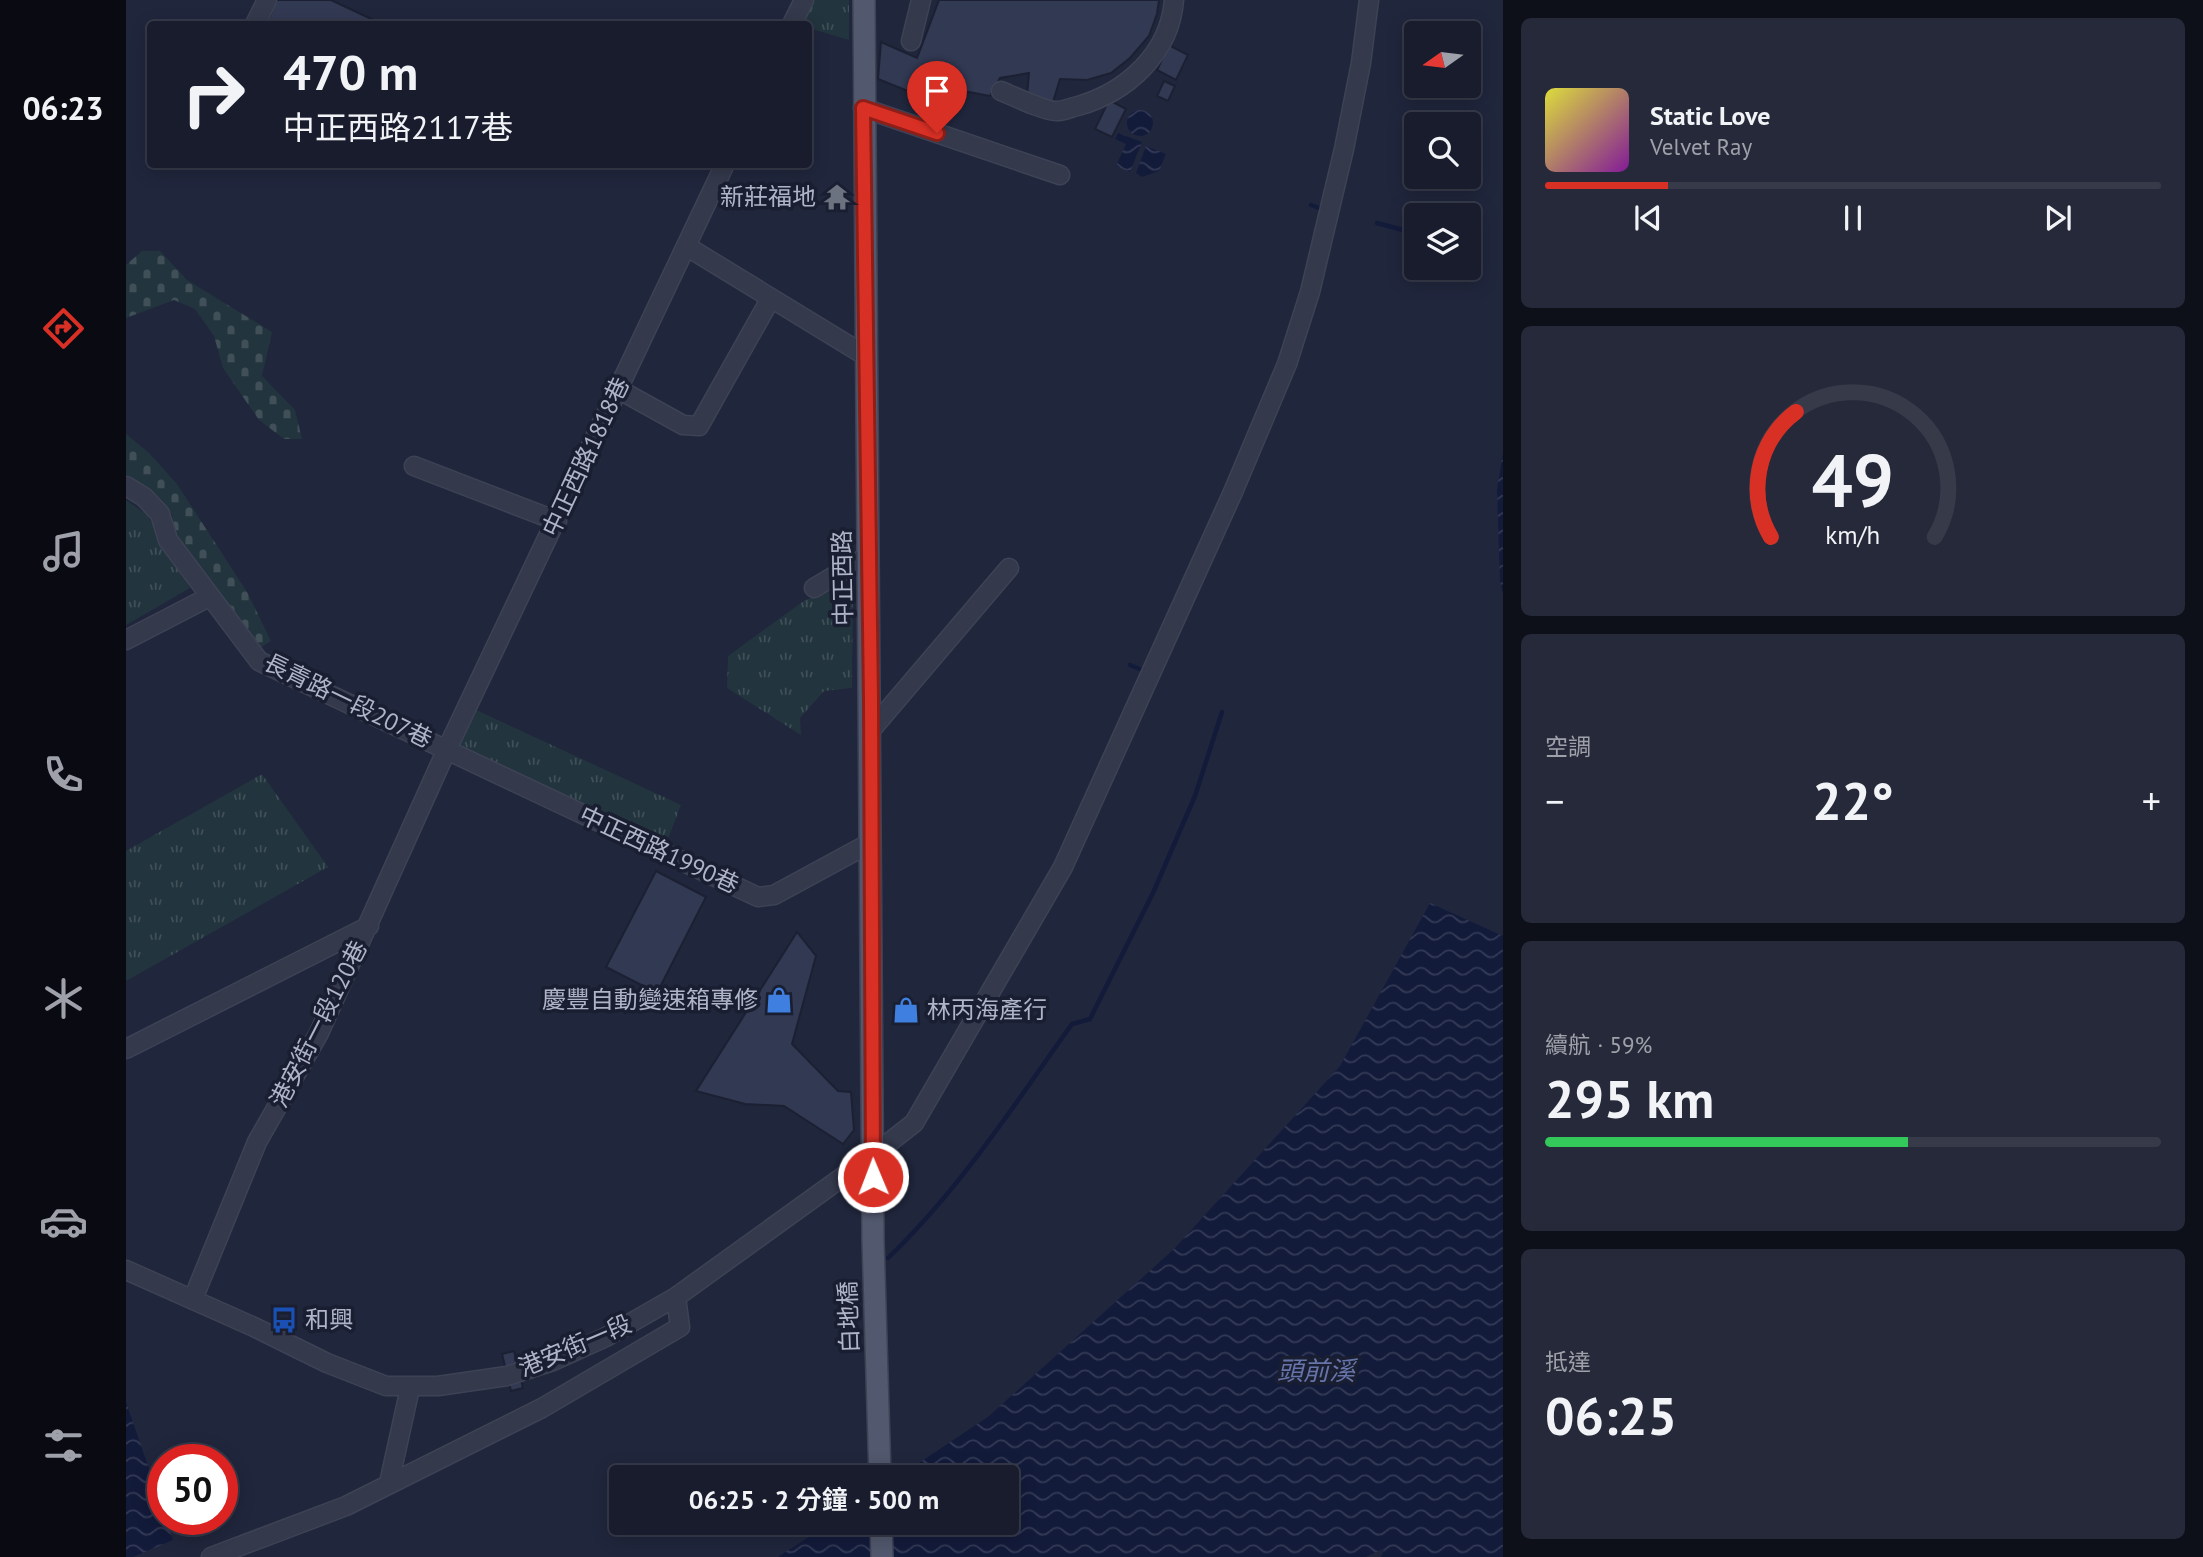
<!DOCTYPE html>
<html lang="zh-TW">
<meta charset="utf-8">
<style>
:root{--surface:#181c2d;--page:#252939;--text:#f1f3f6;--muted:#9fa1aa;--line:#363a49;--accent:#d93025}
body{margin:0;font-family:"PT Sans","Noto Sans TC",sans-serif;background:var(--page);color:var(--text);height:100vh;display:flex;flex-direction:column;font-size:26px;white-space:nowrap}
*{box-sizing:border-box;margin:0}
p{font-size:23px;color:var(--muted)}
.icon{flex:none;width:38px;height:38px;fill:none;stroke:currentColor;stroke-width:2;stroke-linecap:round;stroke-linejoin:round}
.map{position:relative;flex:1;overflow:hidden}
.panel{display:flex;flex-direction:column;gap:18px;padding:18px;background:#0d0f19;width:700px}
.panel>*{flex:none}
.guide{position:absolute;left:21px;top:21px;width:665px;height:147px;border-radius:7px;box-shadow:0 4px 18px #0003,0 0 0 2px var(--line);background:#181c2d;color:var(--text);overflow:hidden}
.needle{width:46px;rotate:256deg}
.tools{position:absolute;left:1278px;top:21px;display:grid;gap:14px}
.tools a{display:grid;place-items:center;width:77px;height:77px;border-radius:7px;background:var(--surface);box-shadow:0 4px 18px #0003,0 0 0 2px var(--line);font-size:35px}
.speed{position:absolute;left:21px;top:1444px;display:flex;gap:14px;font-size:35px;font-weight:700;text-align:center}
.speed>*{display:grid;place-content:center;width:91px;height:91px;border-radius:50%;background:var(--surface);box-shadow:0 4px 18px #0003,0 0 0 2px var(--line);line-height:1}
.speed .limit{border:10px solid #d22;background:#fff;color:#111}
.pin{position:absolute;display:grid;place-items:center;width:60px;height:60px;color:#fff;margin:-72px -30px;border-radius:50% 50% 50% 0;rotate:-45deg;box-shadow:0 0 7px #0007}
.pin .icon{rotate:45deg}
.me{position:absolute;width:77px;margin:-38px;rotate:359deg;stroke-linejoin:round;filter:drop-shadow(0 0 5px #0008)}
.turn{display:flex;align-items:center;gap:24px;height:147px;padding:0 21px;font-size:32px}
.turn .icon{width:91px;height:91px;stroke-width:2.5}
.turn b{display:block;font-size:49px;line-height:60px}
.big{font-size:52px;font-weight:600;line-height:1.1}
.panel .card{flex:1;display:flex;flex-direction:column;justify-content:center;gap:10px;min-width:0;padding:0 24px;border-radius:10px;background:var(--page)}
.panel .dial{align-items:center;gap:0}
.dial svg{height:182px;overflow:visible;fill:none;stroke:var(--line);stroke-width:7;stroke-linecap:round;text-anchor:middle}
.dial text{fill:var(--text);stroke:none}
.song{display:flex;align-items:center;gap:21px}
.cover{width:84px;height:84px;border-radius:10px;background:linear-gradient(135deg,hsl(60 70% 55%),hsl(290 70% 35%))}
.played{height:7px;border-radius:4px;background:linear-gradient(90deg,var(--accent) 20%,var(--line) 20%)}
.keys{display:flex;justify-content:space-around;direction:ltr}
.heat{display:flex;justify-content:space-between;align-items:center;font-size:38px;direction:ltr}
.charge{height:10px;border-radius:5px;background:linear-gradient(90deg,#34c759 59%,var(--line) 0)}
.trip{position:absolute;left:483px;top:1465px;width:410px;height:70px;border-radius:7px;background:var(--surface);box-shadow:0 4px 18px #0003,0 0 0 2px var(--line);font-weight:600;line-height:70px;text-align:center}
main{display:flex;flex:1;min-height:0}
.tab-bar{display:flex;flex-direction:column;width:126px;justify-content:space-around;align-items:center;background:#0a0b12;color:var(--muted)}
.tab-bar .icon{width:49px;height:49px}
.tab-bar .current{color:var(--accent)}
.tab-bar b{font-size:32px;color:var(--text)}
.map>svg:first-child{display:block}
</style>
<main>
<nav class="tab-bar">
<b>06:23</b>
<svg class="icon current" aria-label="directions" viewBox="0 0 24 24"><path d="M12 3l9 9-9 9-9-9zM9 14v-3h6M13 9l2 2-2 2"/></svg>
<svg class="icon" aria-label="music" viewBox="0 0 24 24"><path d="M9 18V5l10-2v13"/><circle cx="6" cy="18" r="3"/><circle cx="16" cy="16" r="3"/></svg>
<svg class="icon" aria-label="phone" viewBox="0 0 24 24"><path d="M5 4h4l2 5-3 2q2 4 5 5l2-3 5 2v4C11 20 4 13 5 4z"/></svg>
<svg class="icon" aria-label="climate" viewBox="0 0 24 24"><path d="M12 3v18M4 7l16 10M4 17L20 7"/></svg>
<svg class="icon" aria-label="car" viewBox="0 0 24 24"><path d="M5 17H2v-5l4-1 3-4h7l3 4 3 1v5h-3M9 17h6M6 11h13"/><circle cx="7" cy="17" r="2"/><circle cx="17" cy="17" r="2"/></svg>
<svg class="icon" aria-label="filters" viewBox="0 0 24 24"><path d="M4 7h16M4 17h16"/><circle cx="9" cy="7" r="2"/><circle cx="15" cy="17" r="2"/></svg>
</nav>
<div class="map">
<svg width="1377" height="1557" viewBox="0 0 1377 1557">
<defs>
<pattern id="grass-tufts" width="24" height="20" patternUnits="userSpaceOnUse" patternTransform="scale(1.75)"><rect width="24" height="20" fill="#22343d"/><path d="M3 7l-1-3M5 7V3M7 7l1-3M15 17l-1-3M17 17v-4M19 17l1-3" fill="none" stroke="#404f58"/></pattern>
<pattern id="cemetery-stones" width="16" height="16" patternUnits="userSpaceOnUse" patternTransform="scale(1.75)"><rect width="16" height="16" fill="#22343d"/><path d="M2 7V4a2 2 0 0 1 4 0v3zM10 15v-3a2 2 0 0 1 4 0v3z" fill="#404f58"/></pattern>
<pattern id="water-waves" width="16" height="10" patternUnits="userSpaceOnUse" patternTransform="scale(1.75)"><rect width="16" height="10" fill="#131b3b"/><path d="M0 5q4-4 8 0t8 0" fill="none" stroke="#333a56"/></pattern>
</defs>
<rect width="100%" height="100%" fill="#20263c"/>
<path fill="url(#grass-tufts)" d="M681,0h42v40l-40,-12 -1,-4h-12z
M0,500l21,15 43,73 -64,37z
M727,584l-1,104 -28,3 -24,27 1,17 -74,-47 1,-32 77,-56z
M346,708l209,97 -17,44 -211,-102z
M136,774l66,93 -202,114v-130z"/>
<path fill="url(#cemetery-stones)" d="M16,251h18l27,29 85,52 -10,44 33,34 7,29h-18l-25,-19 -36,-52 -9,-32 -19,-27 -21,-9 -48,18v-53z
M0,434l23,19 28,31 70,108 24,49 -13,8 -83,-112 -3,-23 -25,-26 -21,-13z"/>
<path fill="url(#water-waves)" d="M1001 123a13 13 0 1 1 26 0a13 13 0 1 1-26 0Z
M992,133l24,9 -12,30 -14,-6 10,-22 -11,-5z
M1020,146l20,8 -7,17 -17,6 -6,-4z
M1377,453v141l-3,-13 -3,-92z
M1304,903l73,33v621h-122l4,-9 -19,9h-588l52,-34 176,-1v-45h-108l91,-61 185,-167 166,-183z
M0,1402l37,107v10h3l7,21 -40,17h-7z"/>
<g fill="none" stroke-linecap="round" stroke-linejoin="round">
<path stroke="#131b3b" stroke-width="4.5" d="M1185,205l8,3
M1251,223l26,7
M1004,665l10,4
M762,1258c72,-69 126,-153 184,-234l18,-5 63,-126 42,-97 27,-84"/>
</g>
<path fill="#323953" stroke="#1c2033" stroke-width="2" d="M151,0h54l51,24h-116z
M813,0h220l-2,14 -8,22 -19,22 -19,15 -24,7 -27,-1 -7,23 -26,-6 2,-23 -29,5 -10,18 -27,-5 -8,19 -77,-31 3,-37 36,16z
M1043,45l19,10 -12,25 -19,-10z
M1038,81l11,5 -7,15 -11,-5z
M983,100l17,9 -14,28 -17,-8z
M716,190l4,8 -13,7 -4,-8z
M530,871l50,26 -49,96 -51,-26z
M671,932l19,24 -24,88 46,47 13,1 3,38 -11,14 -59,-38 -39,-2 -49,-13z
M388,1351l9,37 -12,3 -9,-37z"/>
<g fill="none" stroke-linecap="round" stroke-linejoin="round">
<g stroke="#3e4255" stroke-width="21">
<path id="minor" d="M129,24l12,-24
M666,24l12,-24
M785,41l10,-41
M875,91c12,5 46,21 56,20 7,0 15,-4 21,-5 49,-14 92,-53 96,-106
M737,108l197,67
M560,246l180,110
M492,389l65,36 16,1 72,-128
M288,466l143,55
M0,486l18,11 16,17 8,26 91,121 12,6 487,230 16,-2 96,-52
M688,588l54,-32
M0,640l83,-43
M745,730l138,-162
M0,1049l243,-123
M0,1270l128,57 73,36 59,23h52l69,-10 46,-15 53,-24 70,-40 197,-142 41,-32 149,-256 170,-375 54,-128 23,-72 34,-143 17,-86 8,-63
M67,1299l64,-157 62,-109 128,-284 278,-585
M263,1483l21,-95
M85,1557l135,-51 196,-98 138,-81 -4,-30"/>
</g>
<g stroke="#3e4255" stroke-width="24">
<path id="major" d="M738,0l9,1240 7,237
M755,1522l1,35"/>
</g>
<use href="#minor" stroke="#34394c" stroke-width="18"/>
<use href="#major" stroke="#52586d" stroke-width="21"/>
</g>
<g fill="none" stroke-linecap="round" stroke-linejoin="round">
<g stroke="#8d1f18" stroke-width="18">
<path id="route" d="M747,1177l-2,-477 -8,-592 74,25"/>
</g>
<use href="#route" stroke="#d93025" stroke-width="12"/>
</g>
<defs>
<g id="temple-bare" transform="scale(2.1)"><path d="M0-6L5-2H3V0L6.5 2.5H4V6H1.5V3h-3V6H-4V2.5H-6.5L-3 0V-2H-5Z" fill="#6b7280" stroke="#1a1e31" stroke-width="2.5" paint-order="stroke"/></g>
<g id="shop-bare" transform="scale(2.1)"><path d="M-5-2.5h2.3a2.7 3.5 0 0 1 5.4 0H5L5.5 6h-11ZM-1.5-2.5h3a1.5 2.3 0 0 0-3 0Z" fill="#3f7fe0" stroke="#1a1e31" stroke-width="2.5" paint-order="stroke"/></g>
<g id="bus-bare" transform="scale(2.1)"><path d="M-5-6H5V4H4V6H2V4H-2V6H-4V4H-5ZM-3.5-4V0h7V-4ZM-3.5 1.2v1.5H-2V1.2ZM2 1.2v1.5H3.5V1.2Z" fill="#1a4fb4" stroke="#1a1e31" stroke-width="2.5" paint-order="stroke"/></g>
</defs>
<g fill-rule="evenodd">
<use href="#temple-bare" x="711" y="197"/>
<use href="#shop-bare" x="653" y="1000"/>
<use href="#shop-bare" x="780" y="1010"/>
<use href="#bus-bare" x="158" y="1320"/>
</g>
<g text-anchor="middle" stroke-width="7" stroke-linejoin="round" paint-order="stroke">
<g font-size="24" fill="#afb4c8" stroke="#1a1e31" text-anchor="end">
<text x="690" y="205">新莊福地</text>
<text x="632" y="1008">慶豐自動變速箱專修</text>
<text x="801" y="1018" text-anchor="start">林丙海產行</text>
<text x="179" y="1328" text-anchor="start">和興</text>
</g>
<g font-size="24" fill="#afb4c8" stroke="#1a1e31">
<text transform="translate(460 457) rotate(-65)" y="8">中正西路1818巷</text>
<text transform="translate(717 578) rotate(-91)" y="8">中正西路</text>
<text transform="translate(222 701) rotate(26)" y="8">長青路一段207巷</text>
<text transform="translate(533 850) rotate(25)" y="8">中正西路1990巷</text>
<text transform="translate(193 1024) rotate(-63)" y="8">港安街一段120巷</text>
<text transform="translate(723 1317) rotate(-92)" y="8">白地橋</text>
<text transform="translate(449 1346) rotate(-23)" y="8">港安街一段</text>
</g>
<g font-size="26" font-style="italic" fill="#6674aa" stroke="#1a1e31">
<text x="1190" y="1380">頭前溪</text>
</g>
</g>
</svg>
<div class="tools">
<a><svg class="needle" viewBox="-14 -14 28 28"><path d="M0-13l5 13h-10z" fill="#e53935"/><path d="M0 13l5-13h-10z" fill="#9fa1aa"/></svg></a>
<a><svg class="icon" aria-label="search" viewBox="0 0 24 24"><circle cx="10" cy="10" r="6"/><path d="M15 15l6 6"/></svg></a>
<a><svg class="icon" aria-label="layers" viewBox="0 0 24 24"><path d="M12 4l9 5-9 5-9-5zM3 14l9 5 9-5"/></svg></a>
</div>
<div class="speed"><div class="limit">50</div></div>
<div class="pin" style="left:811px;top:133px;background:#d93025"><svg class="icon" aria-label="arrive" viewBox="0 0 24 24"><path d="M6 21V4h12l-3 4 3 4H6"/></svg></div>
<svg class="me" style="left:747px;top:1177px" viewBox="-20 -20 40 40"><circle r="17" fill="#d93025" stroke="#fff" stroke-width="3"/><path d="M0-11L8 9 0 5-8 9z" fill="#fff"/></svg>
<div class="trip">06:25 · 2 分鐘 · 500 m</div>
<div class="guide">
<div class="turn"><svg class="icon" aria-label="right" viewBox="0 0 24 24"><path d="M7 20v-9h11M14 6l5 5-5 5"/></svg><div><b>470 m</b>中正西路2117巷</div></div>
</div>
</div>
<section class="panel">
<div class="card">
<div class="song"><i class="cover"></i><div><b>Static Love</b><p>Velvet Ray</p></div></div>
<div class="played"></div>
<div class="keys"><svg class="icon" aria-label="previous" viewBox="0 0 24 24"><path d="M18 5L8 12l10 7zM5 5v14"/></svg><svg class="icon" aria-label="pause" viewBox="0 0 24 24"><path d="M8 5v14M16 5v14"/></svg><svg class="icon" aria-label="next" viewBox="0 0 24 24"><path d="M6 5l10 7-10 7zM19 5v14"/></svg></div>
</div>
<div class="card dial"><svg viewBox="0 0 100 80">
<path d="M14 69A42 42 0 1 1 86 69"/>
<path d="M14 69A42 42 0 0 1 25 14" stroke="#d93025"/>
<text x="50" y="56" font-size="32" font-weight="700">49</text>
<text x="50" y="72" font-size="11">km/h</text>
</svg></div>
<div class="card"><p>空調</p>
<div class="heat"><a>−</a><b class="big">22°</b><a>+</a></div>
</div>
<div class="card"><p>續航 · 59%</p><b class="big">295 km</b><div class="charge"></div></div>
<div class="card"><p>抵達</p><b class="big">06:25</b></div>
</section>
</main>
